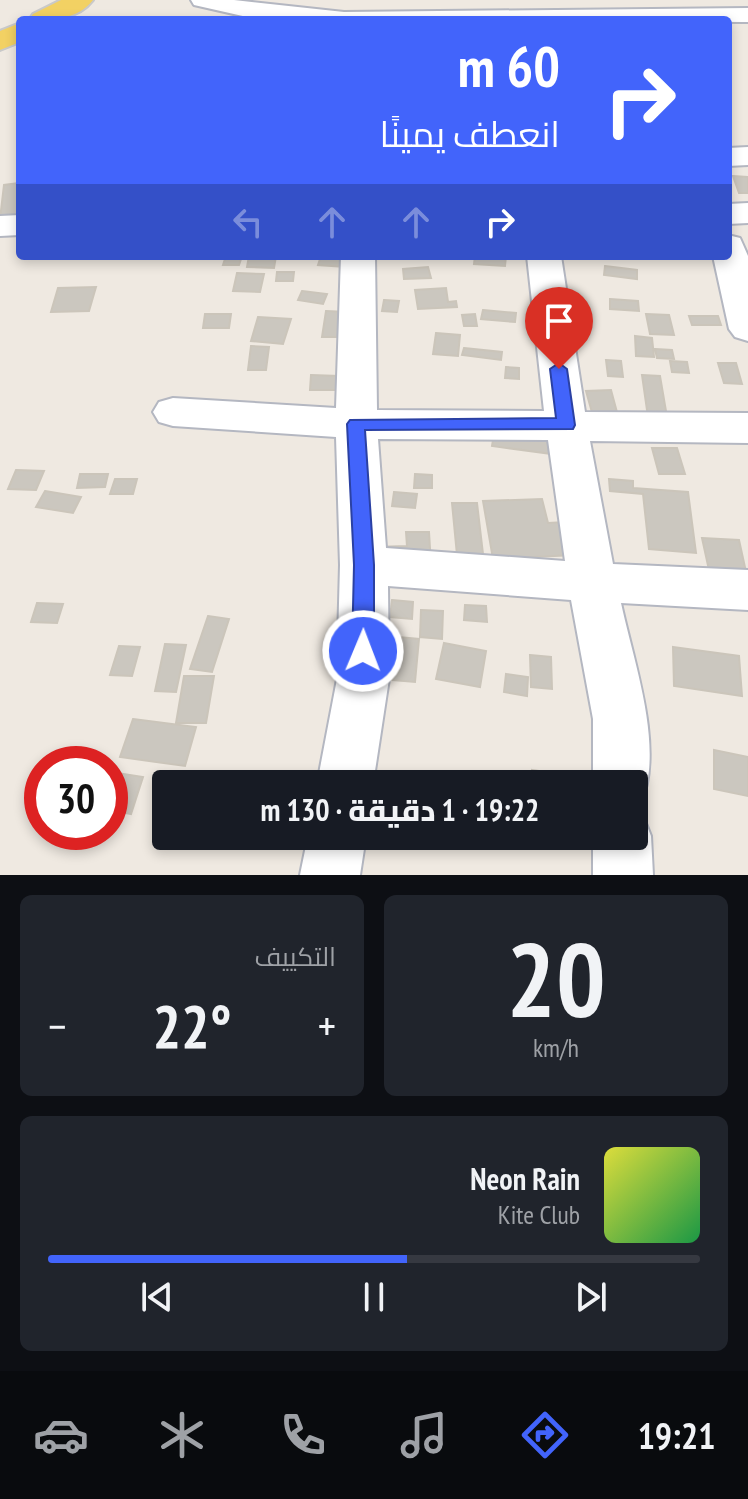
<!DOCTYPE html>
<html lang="ar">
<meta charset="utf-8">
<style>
:root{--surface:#171b24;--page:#20242c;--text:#f1f3f6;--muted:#9ea1a6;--line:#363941;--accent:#4264fb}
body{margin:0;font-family:"PT Sans Narrow",Cairo,sans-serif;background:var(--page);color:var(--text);direction:rtl;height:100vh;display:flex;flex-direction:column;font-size:30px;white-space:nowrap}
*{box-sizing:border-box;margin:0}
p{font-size:26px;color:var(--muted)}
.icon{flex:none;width:44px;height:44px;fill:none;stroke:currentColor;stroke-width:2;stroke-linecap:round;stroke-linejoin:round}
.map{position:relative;height:875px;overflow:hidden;direction:ltr}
.details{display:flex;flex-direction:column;gap:20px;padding:20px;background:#0d0f14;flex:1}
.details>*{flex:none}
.banner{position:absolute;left:16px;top:16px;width:716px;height:244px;border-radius:8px;box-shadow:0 4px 12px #0003;direction:rtl;background:#4264fb;color:#fff;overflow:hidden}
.speed{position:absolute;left:24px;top:746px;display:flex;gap:16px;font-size:40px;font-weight:700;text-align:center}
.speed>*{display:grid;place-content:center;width:104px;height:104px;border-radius:50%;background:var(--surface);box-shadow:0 4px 12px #0003;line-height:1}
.speed .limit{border:12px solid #d22;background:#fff;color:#111}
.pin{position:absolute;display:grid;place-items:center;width:68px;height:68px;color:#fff;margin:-82px -34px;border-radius:50% 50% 50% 0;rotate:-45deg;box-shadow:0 0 8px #0007}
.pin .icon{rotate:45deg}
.me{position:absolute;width:88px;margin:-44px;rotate:1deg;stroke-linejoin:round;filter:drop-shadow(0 0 6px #0008)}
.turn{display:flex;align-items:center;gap:28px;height:168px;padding:0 40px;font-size:36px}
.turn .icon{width:104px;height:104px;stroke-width:2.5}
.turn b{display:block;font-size:56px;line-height:68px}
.lanes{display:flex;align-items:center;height:76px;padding:0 40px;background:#0003;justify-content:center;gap:40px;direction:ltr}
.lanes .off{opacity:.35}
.big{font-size:60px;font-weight:800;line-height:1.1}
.details .widget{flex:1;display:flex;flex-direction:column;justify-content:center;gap:12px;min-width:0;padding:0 28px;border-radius:12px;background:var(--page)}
.details .dial{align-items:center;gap:0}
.dial b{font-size:104px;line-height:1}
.song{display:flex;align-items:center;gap:24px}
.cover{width:96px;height:96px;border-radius:12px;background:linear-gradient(135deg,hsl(60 70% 55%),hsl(140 70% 35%))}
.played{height:8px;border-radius:4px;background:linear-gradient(90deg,var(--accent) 55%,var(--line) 55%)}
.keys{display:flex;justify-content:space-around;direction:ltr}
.heat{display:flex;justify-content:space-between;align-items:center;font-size:44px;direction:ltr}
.details .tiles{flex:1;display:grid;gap:20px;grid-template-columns:1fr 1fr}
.widget:last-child{grid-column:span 2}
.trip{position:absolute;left:152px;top:770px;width:496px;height:80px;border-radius:8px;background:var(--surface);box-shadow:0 4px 12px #0003;font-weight:800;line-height:80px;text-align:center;direction:rtl}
.tab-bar{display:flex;height:128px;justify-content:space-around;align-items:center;background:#090b0e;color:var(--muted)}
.tab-bar .icon{width:56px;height:56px}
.tab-bar .selected{color:var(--accent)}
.tab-bar b{font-size:36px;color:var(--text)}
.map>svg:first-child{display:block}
</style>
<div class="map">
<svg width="748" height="875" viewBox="0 0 748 875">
<rect width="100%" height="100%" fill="#efe9e1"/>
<path fill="#cbc7bf" stroke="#cbc5ba" stroke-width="2" d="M733,176l15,1v16h-9z
M20,183v34l-20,2 4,-34z
M226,256h16l-3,9h-16z
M249,256h27l-2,12 -27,-1z
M321,256h27l-3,11 -27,-2z
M475,256h31l-1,10 -31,-2z
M605,266l32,4v9l-33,-4z
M428,267l3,11 -27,1 -1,-10z
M277,272h17l-1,9h-17z
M237,273l27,1 -4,18 -27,-1z
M96,287l-7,24 -38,1 7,-24z
M446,288l2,14 8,-1 1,6 -39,2 -3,-19z
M302,291l25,3 -4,10 -25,-4z
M610,299l28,2 1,10 -29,-2z
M384,300l15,1 -2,11 -15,-1z
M483,310l33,3 -1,9 -34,-3z
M326,311l20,1 -3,25h-21z
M205,314h26l-2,14h-26z
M475,314l2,12h-13l-2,-11z
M646,314l23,1 5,20 -24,-1z
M689,316h29l3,9h-29z
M258,317l33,2 -8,25 -32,-3z
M436,333l24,2 -2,21 -25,-2z
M635,336l17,2 2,19 -18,-1z
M251,346l18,1 -3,23h-18z
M464,348l38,4 -1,8 -39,-5z
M655,349l17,1 2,9 -17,-1z
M606,360l15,1 2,16 -15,-1z
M670,361l17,1 2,11 -17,-1z
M718,363h18l6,21 -18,-1z
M506,367l13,1v11l-14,-1z
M311,375l28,1 -1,14h-28z
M642,375l18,1 7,41h-19z
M611,390l7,26h-25l-7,-25z
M494,434l59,8 -1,12 -60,-8z
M652,448h25l8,26h-26z
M16,470l28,1 -8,19 -28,-1z
M80,474h28l-3,13 -28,1z
M415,474l17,1v13h-18z
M115,479h22l-4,15h-23z
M609,479l24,2v7l55,4 8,61 -47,-4 -6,-55 -33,-3z
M45,491l36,6 -8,16 -37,-6z
M394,492l23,2 -2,14 -23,-2z
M542,499l6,24 17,-1 9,33 -81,4 -10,-58z
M452,503h25l6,51 -26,1z
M406,532h23l2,33 -56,-18 32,-1z
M702,538l37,2 7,32 -37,-2z
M392,600l21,2 -1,17 -22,-2z
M37,603l26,1 -6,19 -26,-1z
M465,605l21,1 1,16 -23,-2z
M421,610l22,1 -1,28 -22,-2z
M208,616l21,3 -17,53 -22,-3z
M387,636l32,3 -4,43 -34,-3z
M444,643l42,8 -6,36 -44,-8z
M165,644l21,1 -10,47 -21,-1z
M119,646l21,1 -8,29 -22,-1z
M673,647l66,9 3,40 -68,-10z
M530,655l21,2 1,32 -21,-2z
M506,674l22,3 -1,19 -23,-4z
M184,676h30l-8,47h-30z
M133,719l63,8 -11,39 -65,-9z
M714,750l34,7v39l-34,-7z
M532,770l58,8v6h-59z
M117,773l26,4 -12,37 -21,-4v-17z"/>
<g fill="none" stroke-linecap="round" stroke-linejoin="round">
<g stroke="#b4b7c1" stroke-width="4">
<path id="minor" d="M191,0h43l110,12 404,-4v14l-488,-2 -66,-15z
M748,147v18l-20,1v-18z
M748,203v20l-20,1v-20z
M20,215v20l-20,1v-20z
M728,235l12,3 8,18v85l-13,-4 -6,-8 -16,-73h15z
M341,256h34l2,154 167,1 -17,-155h34l24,156 163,1v30l-158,-2 23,123 135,6v40l-127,-7c12,57 44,145 20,200l-7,2v-21h-41v-65l-22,-119 -183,-14 1,93 -16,105h-56l20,-105 3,-114 -4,-128 -163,-11 -14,-4 -6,-10 6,-10 14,-4 163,10zM378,439l170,1 17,121 -179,-13z
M634,812l9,4 8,20 2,39h-60v-39h41z
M308,836h58l-6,39h-60z"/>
</g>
<g stroke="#c9c9c9" stroke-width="4">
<path id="major" d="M61,0h32c-15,20 -41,20 -64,20l4,-6z
M20,23v19l-20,8v-19z"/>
</g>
<use href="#minor" fill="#fff" fill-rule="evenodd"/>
<use href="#major" fill="#f2d163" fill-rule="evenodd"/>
</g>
<path fill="#4264fb" stroke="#2b41a3" stroke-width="2" d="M559,363l8,6 8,56 -2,4 -208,1 9,135v86l-3,6 -8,3 -8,-3 -3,-6 2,-86 -7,-141 3,-4 206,-2 -6,-49z"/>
</svg>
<div class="speed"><div class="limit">30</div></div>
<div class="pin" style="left:559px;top:369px;background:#d93025"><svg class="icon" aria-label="arrive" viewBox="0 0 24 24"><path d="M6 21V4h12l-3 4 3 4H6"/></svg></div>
<svg class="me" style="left:363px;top:651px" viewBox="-20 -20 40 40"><circle r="17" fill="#4264fb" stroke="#fff" stroke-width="3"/><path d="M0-11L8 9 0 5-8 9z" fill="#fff"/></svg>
<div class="trip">19:22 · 1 دقيقة · 130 m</div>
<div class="banner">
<div class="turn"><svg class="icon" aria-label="right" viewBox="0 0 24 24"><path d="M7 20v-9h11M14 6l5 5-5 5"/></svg><div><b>60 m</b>انعطف يمينًا</div></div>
<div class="lanes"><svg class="icon off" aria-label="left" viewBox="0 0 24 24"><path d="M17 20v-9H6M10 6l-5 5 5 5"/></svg><svg class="icon off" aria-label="ahead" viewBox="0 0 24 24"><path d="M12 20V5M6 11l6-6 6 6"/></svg><svg class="icon off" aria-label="ahead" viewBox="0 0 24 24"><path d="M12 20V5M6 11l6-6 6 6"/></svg><svg class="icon" aria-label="right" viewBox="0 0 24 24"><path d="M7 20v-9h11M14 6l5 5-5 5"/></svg></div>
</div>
</div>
<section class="details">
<div class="tiles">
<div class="widget dial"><b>20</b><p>km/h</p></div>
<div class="widget"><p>التكييف</p>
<div class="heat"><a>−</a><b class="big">22°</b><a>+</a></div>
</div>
<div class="widget">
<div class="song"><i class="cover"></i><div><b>Neon Rain</b><p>Kite Club</p></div></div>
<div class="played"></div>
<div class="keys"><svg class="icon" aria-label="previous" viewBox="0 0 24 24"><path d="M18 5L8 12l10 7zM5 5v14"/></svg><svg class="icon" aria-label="pause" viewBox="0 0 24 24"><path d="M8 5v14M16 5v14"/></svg><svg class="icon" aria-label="next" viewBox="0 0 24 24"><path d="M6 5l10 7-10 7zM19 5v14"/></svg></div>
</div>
</div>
</section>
<nav class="tab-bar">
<b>19:21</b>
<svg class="icon selected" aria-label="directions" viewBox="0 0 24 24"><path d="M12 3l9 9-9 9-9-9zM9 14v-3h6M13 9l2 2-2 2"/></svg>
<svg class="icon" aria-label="music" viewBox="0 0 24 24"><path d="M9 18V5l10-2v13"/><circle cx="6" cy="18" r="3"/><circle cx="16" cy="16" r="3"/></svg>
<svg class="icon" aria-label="phone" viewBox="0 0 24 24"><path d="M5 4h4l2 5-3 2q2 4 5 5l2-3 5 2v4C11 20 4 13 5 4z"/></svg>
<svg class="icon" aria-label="climate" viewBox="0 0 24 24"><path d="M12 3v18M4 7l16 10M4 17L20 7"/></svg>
<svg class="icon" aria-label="car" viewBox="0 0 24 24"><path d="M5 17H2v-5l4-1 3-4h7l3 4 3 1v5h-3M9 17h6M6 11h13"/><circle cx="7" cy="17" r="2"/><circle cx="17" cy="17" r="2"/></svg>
</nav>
